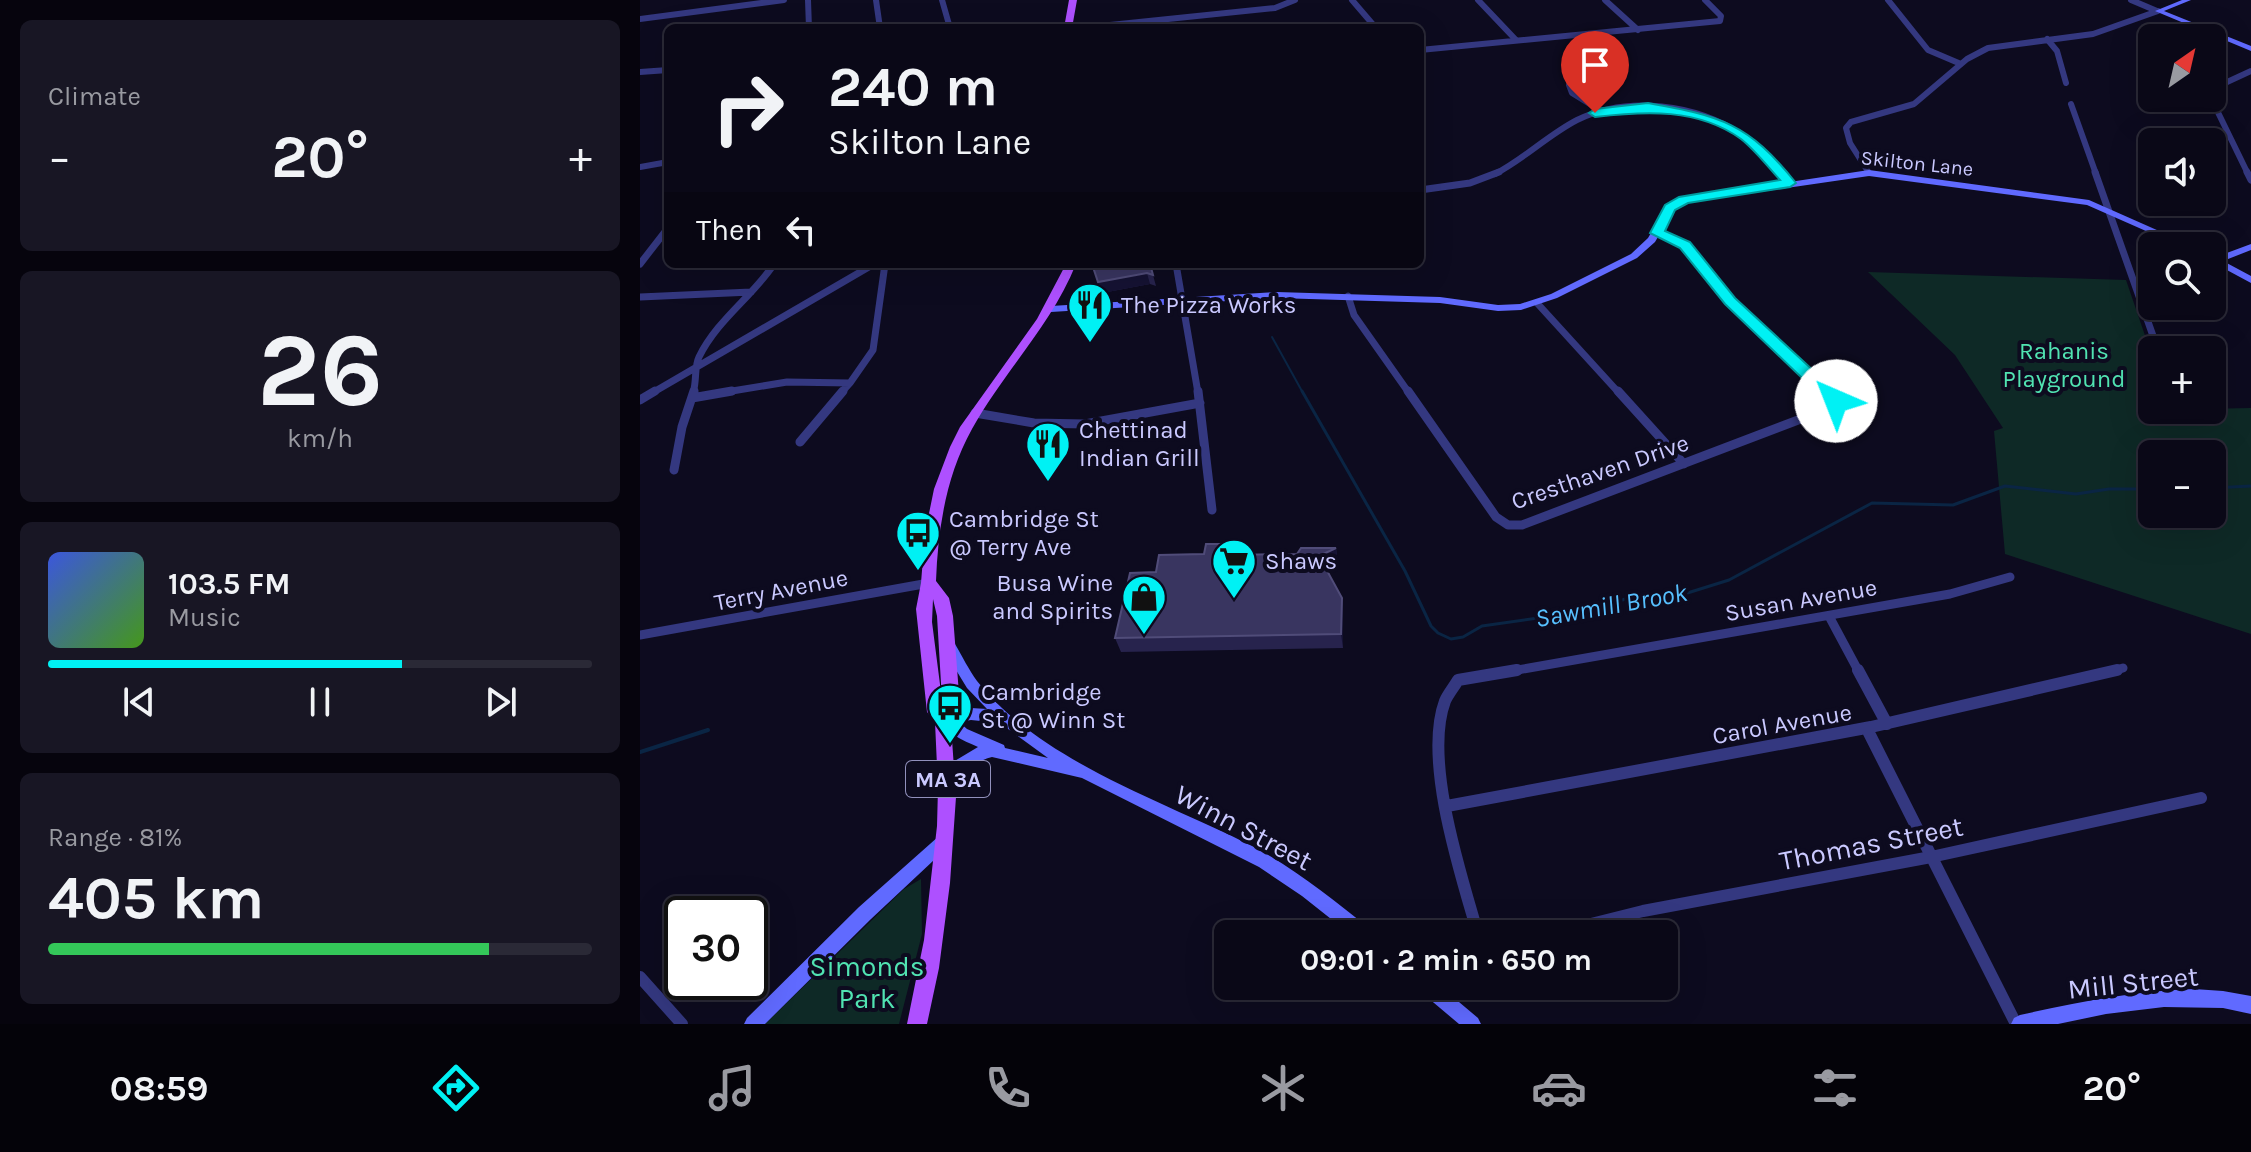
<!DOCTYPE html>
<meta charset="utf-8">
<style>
:root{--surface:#0a0817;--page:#181624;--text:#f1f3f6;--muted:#999aa1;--line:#2a2936;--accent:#00f1f4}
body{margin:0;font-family:Karla,sans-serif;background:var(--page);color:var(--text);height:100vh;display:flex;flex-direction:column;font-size:30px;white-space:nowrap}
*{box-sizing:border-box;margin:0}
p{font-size:26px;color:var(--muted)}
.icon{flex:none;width:44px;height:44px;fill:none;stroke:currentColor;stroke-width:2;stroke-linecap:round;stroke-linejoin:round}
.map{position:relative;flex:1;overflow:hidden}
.sheet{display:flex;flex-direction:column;gap:20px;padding:20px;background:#06040d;width:640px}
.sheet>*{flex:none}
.hud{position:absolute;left:24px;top:24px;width:760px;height:244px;border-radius:12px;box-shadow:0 8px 32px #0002,0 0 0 2px var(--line);background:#0a0817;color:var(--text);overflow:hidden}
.needle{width:52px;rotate:34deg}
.controls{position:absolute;left:1498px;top:24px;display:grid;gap:16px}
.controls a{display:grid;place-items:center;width:88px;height:88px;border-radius:12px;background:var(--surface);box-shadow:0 8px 32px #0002,0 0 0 2px var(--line);font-size:40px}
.speed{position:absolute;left:24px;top:896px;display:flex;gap:16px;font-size:40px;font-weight:700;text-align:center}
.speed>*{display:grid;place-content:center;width:104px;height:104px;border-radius:50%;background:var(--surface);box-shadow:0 8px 32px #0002,0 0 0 2px var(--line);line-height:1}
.speed .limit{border:4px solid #111;border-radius:12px;background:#fff;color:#111}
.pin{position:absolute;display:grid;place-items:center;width:68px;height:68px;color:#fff;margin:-82px -34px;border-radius:50% 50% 50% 0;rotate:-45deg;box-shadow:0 0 8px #0007}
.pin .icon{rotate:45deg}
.me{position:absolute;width:88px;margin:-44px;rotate:316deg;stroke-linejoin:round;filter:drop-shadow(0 0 6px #0008)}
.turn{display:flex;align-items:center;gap:28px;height:168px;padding:0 32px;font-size:36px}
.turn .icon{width:104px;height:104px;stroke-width:2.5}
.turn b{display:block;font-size:56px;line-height:68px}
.then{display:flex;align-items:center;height:76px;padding:0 32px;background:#0003;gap:16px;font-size:30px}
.big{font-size:60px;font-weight:700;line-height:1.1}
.sheet .widget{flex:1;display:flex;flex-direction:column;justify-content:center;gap:12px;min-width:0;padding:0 28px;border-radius:12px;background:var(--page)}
.sheet .dial{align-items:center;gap:0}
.dial b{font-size:104px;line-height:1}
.song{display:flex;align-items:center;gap:24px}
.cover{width:96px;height:96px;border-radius:12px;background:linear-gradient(135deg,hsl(230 70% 55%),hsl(100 70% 35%))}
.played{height:8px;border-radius:4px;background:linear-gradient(90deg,var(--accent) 65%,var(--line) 65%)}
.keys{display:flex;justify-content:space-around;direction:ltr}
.heat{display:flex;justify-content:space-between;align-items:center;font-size:44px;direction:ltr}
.charge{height:12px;border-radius:6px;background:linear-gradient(90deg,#34c759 81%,var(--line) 0)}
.trip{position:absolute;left:574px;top:920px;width:464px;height:80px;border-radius:12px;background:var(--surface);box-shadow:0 8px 32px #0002,0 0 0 2px var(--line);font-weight:700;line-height:80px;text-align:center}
.tabs{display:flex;height:128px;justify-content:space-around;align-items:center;background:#040309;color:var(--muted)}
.tabs .icon{width:56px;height:56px}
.tabs .current{color:var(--accent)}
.tabs b{font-size:36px;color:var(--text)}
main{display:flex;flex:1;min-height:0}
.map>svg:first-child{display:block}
</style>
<main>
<section class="sheet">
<div class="widget"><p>Climate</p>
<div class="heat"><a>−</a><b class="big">20°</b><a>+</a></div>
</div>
<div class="widget dial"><b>26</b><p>km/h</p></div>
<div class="widget">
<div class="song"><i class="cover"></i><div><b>103.5 FM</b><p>Music</p></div></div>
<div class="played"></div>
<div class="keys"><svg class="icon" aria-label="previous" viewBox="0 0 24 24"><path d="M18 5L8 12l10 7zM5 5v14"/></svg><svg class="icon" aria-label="pause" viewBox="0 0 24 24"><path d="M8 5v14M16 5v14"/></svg><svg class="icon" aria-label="next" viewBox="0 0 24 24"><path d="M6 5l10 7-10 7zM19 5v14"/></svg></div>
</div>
<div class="widget"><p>Range · 81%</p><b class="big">405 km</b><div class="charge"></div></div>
</section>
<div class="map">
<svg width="1611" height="1024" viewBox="0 0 1611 1024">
<rect width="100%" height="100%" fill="#0d0b1f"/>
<path fill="#0e2926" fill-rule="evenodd" d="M1228,272l258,8 26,76v54l99,-2v226l-246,-80 -11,-123 9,-3 -48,-73zM1512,454h60v60h-60z
M281,879l1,55 -23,90h-134l139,-135z"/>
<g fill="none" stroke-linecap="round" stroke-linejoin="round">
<path stroke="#0a2544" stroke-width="2" d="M632,337l31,56"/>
<path stroke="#0a2544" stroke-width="3" d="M662,391l103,180 26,55 7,7 13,6 12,-2 19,-11 112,-16 31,-11 40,1 64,-20 143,-77 81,2 52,-19 71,8 33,-5h43
M1572,488l39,-2"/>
<path stroke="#0a2544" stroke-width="4" d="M0,752l68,-22"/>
<path stroke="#343880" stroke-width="6" d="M168,0l1,28
M236,0l4,28
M302,0l8,28
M712,0l24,28
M838,0l38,40
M965,0l33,30
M1248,0l40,50 33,14
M1491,0l26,11
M0,19l144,-19
M404,28l25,-3
M441,28l194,-20 20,-8
M1407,39l10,12 9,32
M780,50l300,-29 1,-5 -16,-16
M0,72l28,-2
M929,85l3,8 29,18
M1572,89l39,-18
M1571,98l37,76
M1431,104l25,70
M0,167l28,-5
M1229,173l-19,-30 -4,-15 5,-6 63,-18 53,-45 21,-11 105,-14 65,-23
M855,174c29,-15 53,-39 82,-54 51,-25 120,-16 165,15 15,11 28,25 40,39"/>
<path stroke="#343880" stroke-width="7" d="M1140,172l10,11
M1455,172l63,178
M1607,172l4,8
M780,190l50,-7 29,-11
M1017,233l28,12 45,56 100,92
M0,264l28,-36
M536,264l22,129
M708,296l6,19 55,78
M0,297l111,-5
M897,303l82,90
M12,393l222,-129
M53,393c4,-12 1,-26 6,-36 18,-37 53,-60 75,-93
M80,393l67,-11 63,1 23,-33 12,-86
M201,393l9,-10"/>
<path stroke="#343880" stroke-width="9" d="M558,391l14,119
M768,391l88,126 12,8h14l313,-119 -7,-15
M978,391l66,73
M1194,397l27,3 9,11 -3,4 -13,1 -20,-9
M52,398l40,-7
M0,400l15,-9
M335,413l59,10 51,1 115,-21
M160,442l43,-51
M34,470l8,-43 12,-36
M1189,616l30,56
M0,635l289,-52
M866,672l444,-78 60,-17
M1469,672l14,-4"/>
<path stroke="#343880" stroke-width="12" d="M1218,670l29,54
M1227,729l149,295
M807,806l424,-79 246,-57
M838,934c-17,-59 -55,-174 -33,-233 3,-7 9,-14 13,-21l59,-10
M911,934l92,-23 288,-54 270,-59
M0,977l42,47"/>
<path fill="#606aff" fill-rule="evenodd" d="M1542,0h9l-27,11 87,35v5l-96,-40z
M1229,170l220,30 104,46h-13l-93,-41 -218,-29 -186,27 -9,7 -19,32 -18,16 -80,40 -36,12 -23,1 -58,-8 -163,-5 -226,14 -5,-3 5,-3 226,-14 163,5 58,8 22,-1 31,-10 80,-40 17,-16 19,-32 11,-7z
M1611,244v6l-28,11 28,15v7l-39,-21v-7l4,2z
M310,642l5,2c7,12 14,26 22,37 64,81 187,120 277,166 41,22 78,52 115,81l2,6h-21l-48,-38 -43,-29 -177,-89 -90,-21c-17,4 -28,16 -44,23l-5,-2 -2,-5 2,-5 35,-21c-16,-7 -32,-14 -42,-29l2,-4 33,-6 16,1 -20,-21 -22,-36 -2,-4 2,-4zM331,720l29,3 48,35 -43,-10 -1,-3 -37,-16 -8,-7z
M304,834l5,2 3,5 -3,5 -78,73 -106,105h-21l3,-6 112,-111 80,-71z
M779,986h21l38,32 3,6h-22l-38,-32z
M1554,989l29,2 28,5v18l-28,-6 -59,-1 -58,7 -48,10h-47l3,-6 6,-3c58,-13 114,-24 174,-26z"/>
<path fill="#ae50ff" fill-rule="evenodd" d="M429,0h8l-5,28h-8z
M426,264h10c-25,62 -72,107 -104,165 -26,47 -34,99 -36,152l13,17 4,18 6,78 -8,31 5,72 -6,86 -11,85 -12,56h-20l17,-84 13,-114 1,-38 -3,-66 -8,-10 -11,-103 5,-26 4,-50 9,-44 16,-42 10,-20 77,-108zM293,599l4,17 5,84 -10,-78z"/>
</g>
<path fill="#27234d" d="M452,264h58l6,22 -6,-2 -48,9z
M591,544l3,11 63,-1 39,-6 2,15 -13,5 17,30 1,14v36l-222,4 -6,-14 41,-66z"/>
<path fill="#151233" d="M507,273l3,11 -48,9 -4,-11z
M696,548l2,15 -17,7 -2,-14z
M702,598l1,14v36l-2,-14z"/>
<path fill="#393560" stroke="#504c79" stroke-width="2" d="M452,264h58l3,11 -6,-2 -49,9z
M566,544h25l-1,11 67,-1 4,-6h35l-17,8 23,42 -1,36 -226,4 15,-65 26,-1 3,-17 45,-1z"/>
<path fill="#00f1f4" stroke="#009d9f" stroke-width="2" d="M1008,103c73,13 100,20 148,80l-6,4 -102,16 -13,7 -10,21 25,11 45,56 107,99 2,4 -2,4h-12l-105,-101 -45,-56 -30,-15 15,-28 14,-8 101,-17c-12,-13 -25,-30 -39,-41 -43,-31 -96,-28 -146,-22l-6,-4 6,-4z"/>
<defs>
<g id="restaurant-pin" transform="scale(2.3)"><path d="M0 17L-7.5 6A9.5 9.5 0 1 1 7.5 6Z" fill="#00f1f4" stroke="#0d0b1f"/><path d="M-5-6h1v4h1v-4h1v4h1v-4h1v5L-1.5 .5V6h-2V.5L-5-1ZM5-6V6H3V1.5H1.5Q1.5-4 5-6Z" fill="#111"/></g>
<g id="bus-pin" transform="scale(2.3)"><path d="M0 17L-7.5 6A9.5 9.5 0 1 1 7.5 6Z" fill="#00f1f4" stroke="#0d0b1f"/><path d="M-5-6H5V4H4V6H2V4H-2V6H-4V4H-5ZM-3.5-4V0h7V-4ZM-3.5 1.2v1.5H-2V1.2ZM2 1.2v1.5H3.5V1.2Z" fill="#111"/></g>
<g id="supermarket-pin" transform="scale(2.3)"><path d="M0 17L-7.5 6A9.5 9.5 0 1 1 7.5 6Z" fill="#00f1f4" stroke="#0d0b1f"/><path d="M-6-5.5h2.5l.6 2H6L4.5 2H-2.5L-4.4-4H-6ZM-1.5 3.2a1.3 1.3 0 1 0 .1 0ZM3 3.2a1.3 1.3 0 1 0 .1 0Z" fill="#111"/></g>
<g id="shop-pin" transform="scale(2.3)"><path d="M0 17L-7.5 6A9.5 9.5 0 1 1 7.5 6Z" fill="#00f1f4" stroke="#0d0b1f"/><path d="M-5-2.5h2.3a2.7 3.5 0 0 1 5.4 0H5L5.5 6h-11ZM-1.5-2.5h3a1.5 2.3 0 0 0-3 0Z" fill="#111"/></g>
</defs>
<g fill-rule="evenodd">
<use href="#restaurant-pin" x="450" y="305"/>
<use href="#restaurant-pin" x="408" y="444"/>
<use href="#bus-pin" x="278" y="533"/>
<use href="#supermarket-pin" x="594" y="561"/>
<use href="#shop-pin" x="504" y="597"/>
<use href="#bus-pin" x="310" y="706"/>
</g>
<g text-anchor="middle" stroke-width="8" stroke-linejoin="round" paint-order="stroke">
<g font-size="20" fill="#cac9ff" stroke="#0d0b1f">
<text transform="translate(1277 163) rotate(6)" y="7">Skilton Lane</text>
</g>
<rect fill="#0d0b1f" stroke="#9190bc" stroke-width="2" x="266" y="761" width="84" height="36" rx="6"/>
<g font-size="22" font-weight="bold" fill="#cac9ff">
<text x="308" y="787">MA 3A</text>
</g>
<g font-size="24" fill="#cac9ff" stroke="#0d0b1f" text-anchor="start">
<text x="481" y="313">The Pizza Works</text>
<text x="439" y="438">Chettinad<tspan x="439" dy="28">Indian Grill</tspan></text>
<text x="309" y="527">Cambridge St<tspan x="309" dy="28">@ Terry Ave</tspan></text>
<text x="625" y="569">Shaws</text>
<text x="473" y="591" text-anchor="end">Busa Wine<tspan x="473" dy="28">and Spirits</tspan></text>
<text x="341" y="700">Cambridge<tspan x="341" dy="28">St @ Winn St</tspan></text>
</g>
<g font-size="24" fill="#51e3b2" stroke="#0d0b1f">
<text x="1424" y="359">Rahanis<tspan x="1424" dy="28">Playground</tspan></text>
</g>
<g font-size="24" fill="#cac9ff" stroke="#0d0b1f">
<text transform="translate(960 472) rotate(-19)" y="8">Cresthaven Drive</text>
<text transform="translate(141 590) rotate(-11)" y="8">Terry Avenue</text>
<text transform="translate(1161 600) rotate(-10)" y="8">Susan Avenue</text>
<text transform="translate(1142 724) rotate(-10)" y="8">Carol Avenue</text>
</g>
<g font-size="26" font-style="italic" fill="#57c0ff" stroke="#0d0b1f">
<text transform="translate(971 605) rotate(-10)" y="9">Sawmill Brook</text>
</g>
<g font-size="28" fill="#cac9ff" stroke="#0d0b1f">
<text transform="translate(604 827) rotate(28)" y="10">Winn Street</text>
<text transform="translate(1231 843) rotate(-11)" y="10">Thomas Street</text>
<text transform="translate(1493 982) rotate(-6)" y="10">Mill Street</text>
</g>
<g font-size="28" fill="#51e3b2" stroke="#0d0b1f">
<text x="227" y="976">Simonds<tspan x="227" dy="32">Park</tspan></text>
</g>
</g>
</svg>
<div class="controls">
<a><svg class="needle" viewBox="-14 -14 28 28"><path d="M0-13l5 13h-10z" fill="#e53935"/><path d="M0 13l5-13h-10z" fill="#999aa1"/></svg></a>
<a><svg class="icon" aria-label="sound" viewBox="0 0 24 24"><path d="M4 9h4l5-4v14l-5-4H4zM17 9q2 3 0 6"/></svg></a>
<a><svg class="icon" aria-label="search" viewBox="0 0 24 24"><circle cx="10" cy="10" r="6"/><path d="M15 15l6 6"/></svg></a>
<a>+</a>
<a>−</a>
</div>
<div class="speed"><div class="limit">30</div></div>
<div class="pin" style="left:955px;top:113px;background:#d93025"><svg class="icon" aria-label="arrive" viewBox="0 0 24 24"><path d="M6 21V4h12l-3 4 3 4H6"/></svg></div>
<svg class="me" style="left:1196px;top:401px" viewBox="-20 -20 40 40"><circle r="19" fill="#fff"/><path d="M0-13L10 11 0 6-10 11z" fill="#00f1f4"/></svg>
<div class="trip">09:01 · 2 min · 650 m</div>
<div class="hud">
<div class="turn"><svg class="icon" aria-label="right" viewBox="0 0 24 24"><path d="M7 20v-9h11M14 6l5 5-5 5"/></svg><div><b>240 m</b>Skilton Lane</div></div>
<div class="then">Then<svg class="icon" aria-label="left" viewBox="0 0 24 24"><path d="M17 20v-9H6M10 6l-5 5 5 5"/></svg></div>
</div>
</div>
</main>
<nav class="tabs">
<b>08:59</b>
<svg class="icon current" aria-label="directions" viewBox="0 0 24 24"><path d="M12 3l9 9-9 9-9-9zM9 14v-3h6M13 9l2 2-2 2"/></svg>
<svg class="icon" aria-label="music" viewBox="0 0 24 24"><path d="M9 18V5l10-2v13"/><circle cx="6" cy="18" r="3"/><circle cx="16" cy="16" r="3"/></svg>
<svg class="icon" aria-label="phone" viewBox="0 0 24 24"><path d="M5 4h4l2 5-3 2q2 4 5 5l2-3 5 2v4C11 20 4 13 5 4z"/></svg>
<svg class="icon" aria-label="climate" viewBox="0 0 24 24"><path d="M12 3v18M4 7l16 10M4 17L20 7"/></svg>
<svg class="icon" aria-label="car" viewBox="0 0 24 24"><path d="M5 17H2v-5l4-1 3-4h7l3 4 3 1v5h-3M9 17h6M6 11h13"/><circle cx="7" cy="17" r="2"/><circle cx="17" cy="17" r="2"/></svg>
<svg class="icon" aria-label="filters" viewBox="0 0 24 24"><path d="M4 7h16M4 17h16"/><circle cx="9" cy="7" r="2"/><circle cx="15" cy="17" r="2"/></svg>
<b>20°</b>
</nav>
